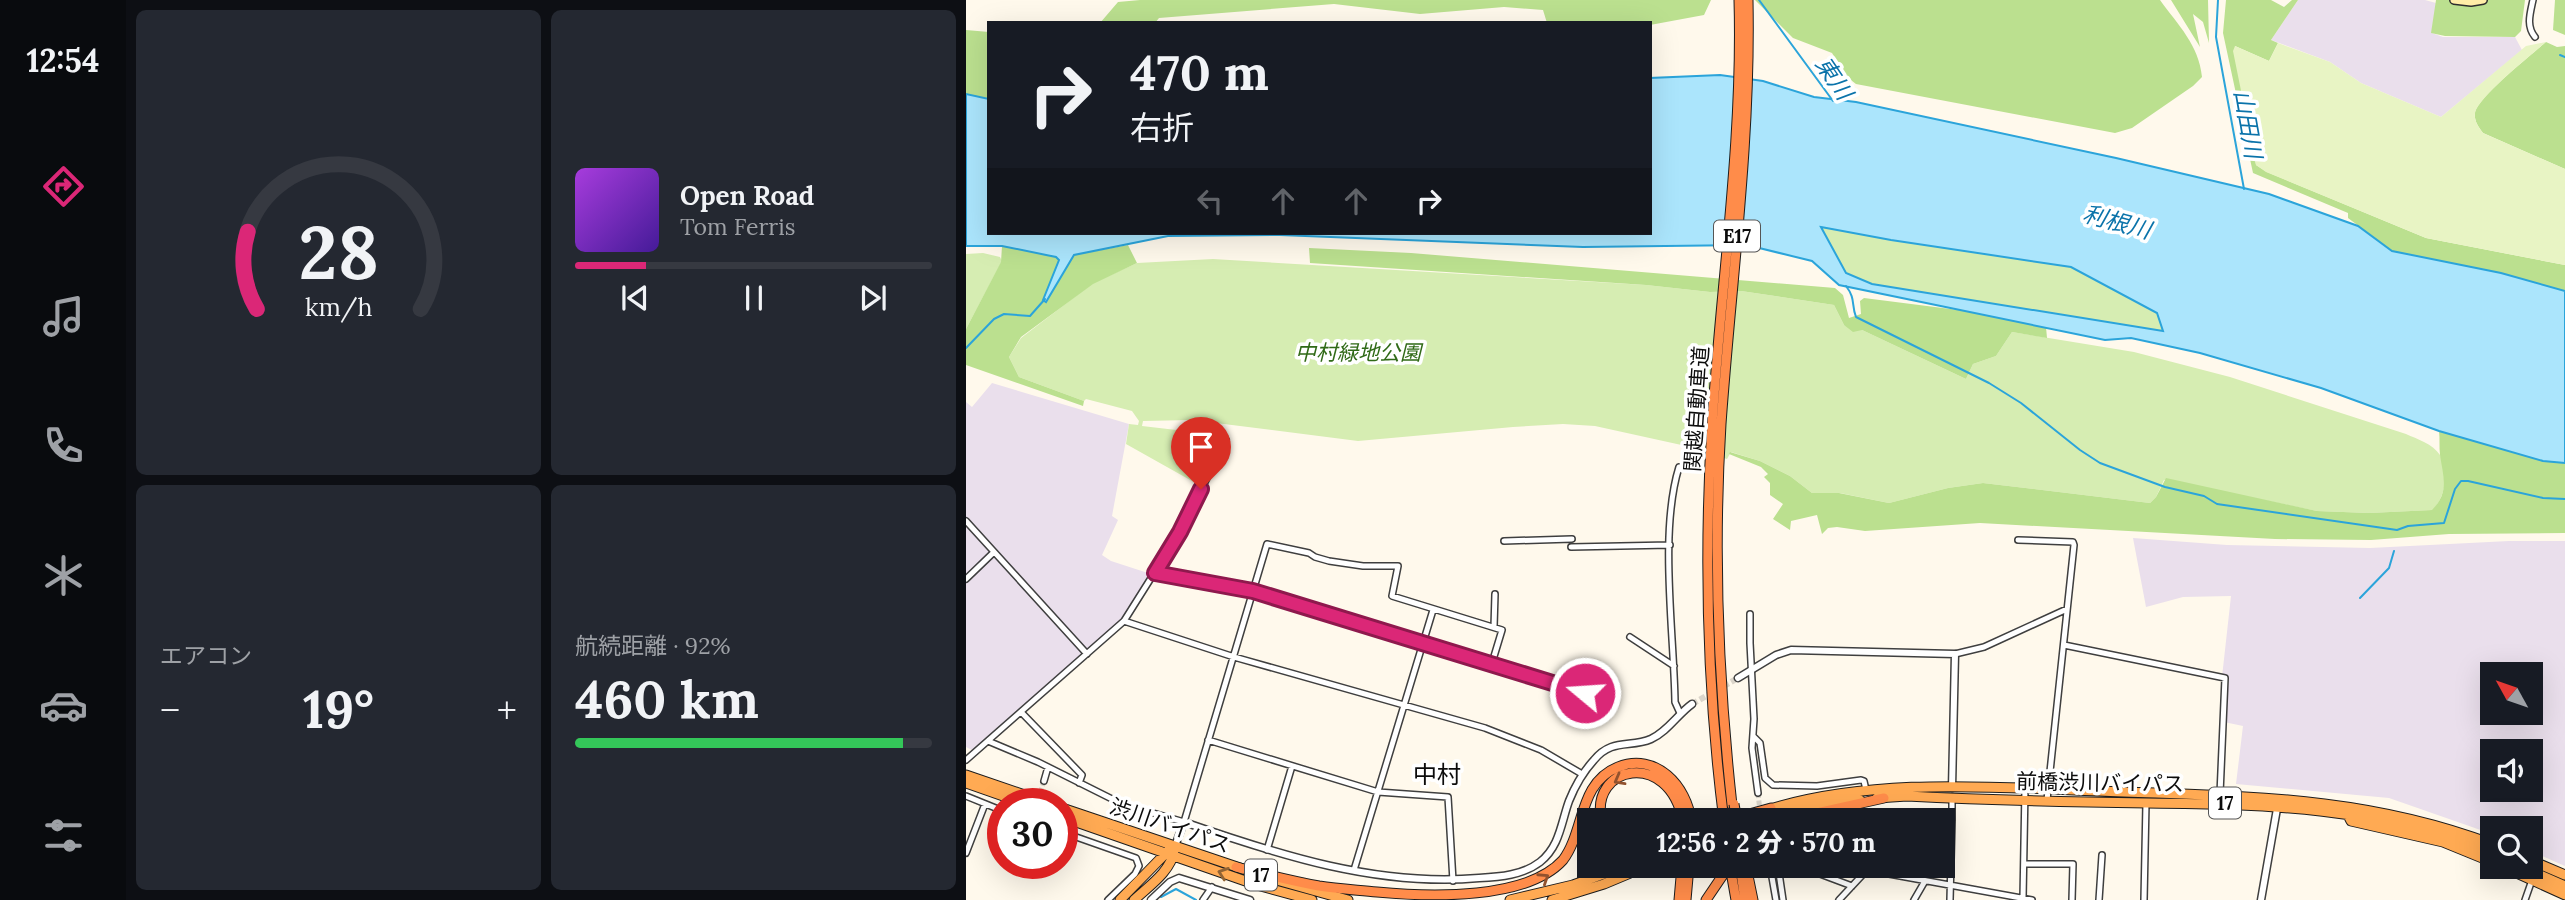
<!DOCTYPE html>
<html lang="ja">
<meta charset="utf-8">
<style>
:root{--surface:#171b24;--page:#242831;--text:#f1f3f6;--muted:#9ea1a6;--line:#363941;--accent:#db2777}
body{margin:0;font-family:Lora,"Noto Sans JP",serif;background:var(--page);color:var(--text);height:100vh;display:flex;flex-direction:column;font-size:26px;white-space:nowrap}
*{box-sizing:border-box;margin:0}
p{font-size:23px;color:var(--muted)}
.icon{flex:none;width:38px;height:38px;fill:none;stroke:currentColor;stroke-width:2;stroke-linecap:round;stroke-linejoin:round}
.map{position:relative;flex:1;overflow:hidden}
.details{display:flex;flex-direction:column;gap:10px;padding:10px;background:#0d0f14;width:840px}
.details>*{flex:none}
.top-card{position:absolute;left:21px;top:21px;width:665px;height:214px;border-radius:0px;box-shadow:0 7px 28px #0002;background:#171b24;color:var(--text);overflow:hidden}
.needle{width:46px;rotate:310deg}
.tools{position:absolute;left:1514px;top:662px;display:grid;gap:14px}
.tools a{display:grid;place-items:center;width:63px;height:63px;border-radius:0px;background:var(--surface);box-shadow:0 7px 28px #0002;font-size:35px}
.speed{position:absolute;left:21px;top:788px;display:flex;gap:14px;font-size:35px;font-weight:700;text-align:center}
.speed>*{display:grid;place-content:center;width:91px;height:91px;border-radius:50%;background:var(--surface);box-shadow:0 7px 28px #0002;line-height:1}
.speed .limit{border:10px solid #d22;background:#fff;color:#111}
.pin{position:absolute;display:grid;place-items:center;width:60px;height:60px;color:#fff;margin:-72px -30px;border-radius:50% 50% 50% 0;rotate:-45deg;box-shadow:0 0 7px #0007}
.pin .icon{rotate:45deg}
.me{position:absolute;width:77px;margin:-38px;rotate:288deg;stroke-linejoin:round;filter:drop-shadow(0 0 5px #0008)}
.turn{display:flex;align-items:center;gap:24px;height:147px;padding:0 28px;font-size:32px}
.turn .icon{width:91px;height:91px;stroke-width:2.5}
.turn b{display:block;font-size:49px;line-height:60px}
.lanes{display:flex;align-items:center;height:66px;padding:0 28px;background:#0003;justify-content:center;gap:35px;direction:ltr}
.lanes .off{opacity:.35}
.big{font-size:52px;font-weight:800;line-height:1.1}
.details .tile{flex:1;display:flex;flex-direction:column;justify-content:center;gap:10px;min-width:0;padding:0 24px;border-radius:10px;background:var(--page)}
.details .dial{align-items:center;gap:0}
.dial svg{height:182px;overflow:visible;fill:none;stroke:var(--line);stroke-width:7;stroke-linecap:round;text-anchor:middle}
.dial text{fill:var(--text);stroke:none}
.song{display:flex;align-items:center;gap:21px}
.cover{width:84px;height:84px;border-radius:10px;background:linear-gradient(135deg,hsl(280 70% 55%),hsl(260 70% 35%))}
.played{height:7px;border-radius:4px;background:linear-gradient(90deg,var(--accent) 20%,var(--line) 20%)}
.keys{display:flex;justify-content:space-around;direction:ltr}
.heat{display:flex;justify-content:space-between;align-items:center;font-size:38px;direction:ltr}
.charge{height:10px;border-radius:5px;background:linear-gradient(90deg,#34c759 92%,var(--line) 0)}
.details .tiles{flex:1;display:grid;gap:10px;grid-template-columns:repeat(2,1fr)}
.trip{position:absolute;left:611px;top:808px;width:378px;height:70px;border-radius:0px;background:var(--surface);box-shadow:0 7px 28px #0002;font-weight:800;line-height:70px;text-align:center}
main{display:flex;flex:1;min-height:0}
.tab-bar{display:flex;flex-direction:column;width:126px;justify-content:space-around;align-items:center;background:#090b0e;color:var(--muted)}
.tab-bar .icon{width:49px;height:49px}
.tab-bar .on{color:var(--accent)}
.tab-bar b{font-size:32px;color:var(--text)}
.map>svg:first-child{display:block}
</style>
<main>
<nav class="tab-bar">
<b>12:54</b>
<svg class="icon on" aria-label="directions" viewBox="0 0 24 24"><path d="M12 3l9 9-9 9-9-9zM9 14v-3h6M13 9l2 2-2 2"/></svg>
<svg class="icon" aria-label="music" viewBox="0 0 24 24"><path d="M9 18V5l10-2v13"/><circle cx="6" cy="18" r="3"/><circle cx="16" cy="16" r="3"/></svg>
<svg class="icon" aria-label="phone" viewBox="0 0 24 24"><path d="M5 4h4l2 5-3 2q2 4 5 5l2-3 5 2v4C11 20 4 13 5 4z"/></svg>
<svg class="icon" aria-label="climate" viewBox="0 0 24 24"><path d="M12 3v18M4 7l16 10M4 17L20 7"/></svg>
<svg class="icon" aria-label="car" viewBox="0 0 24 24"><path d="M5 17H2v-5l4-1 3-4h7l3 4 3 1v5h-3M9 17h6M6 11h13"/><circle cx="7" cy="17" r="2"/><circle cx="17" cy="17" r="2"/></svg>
<svg class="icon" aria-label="filters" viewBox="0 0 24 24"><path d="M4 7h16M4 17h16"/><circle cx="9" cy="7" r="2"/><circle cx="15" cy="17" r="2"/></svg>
</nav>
<section class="details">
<div class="tiles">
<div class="tile dial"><svg viewBox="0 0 100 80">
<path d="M14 69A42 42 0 1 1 86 69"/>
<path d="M14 69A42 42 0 0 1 10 35" stroke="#db2777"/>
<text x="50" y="56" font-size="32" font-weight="700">28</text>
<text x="50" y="72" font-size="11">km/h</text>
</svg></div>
<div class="tile">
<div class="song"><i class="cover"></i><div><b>Open Road</b><p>Tom Ferris</p></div></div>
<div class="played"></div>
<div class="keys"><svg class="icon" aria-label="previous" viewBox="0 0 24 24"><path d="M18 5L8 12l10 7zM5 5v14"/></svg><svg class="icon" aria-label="pause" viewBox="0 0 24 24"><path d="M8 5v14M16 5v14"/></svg><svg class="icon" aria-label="next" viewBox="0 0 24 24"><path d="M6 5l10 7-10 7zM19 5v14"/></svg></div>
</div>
<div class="tile"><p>エアコン</p>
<div class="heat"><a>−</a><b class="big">19°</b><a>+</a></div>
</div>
<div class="tile"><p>航続距離 · 92%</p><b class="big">460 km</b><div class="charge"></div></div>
</div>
</section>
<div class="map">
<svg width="1599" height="900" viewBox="0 0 1599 900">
<rect width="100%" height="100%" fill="#fff9ec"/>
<path fill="#eadfec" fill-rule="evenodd" d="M1332,0h127l11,3 -4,30 11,4h72l7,13 -81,67 -80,-34 -31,-21 -59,-22z
M26,383l137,41 -17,92 6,4 -16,35 9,6 40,13 -28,44 -151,132 -6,-3v-345l6,5z
M1167,538l94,7 143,3 139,-7h56v325l-34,-15 -1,-23h-38v6l-103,-36 -153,-14 7,-58 -19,-4 5,-44 -7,-1 9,-81 -48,1 -37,10zM1526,674h38v38h-38zM1526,751h38v38h-38z"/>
<path fill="#d6edb2" d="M855,226l70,14 181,27 85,46 6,18 -291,-47 -26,-11z
M17,253l17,4 2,4 -36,68v-75z
M247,259l433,26 64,7 31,-1 93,14 10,20 18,5 104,49 7,-15 23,-8 16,-24 122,20 96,25 176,57c11,5 27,10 34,21 10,16 5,42 -7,55l-64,3 -52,-2 -153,-31 -8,17 -6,6 -167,-20 -35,5 -59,15 -49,-10h-28l-22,-17 -30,-15 -29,-9 -4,7 -41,-13 -91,-20 -32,-2 -50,3 -155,14 -166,-21 -49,1 -1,5 43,5 25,9 -4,8 2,5 6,3 -15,29 -73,-41 3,-20 9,1 1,-4 -7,-10 -46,-12 -2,2 -65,-24 -10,-20 12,-19 72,-55 44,-20z"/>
<path fill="#bbe08f" d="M174,0h571l-7,15 -54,10 -103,-2 -4,-13 -39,-3 -84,7 -86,-10 -175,14 -4,5h-55l18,-21z
M789,0h405c18,25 39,45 42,77l-9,9 -61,42 -17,5 -259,-49 -9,-7 -15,-24 -39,-15z
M1205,0h37l1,43 -6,-21 -10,-8 7,33z
M1260,0h45l13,7 8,-7h6l-27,40 7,3 -9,18 -34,-15 21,119 11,7 159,66 139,27v26l-64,-18 -109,-22 -44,-33v-5l-95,-40 -30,-140z
M1470,0h89l-4,31 -6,6 -70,-1 -14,-3z
M1589,0h10v35l-12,-5z
M0,30l23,2v67l-23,-5z
M1580,42l11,5 8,-1v123l-82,-36c-5,-7 -9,-12 -8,-21 3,-15 57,-58 71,-70z
M162,245l9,18 -44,21 -72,53 -12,20 10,20 65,24 -1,5 -117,-41v-36l35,-67 1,-16 54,11 3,2 -16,41 31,-45z
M343,248l102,5 424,35 8,7 6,23 12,-4 -1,-13 4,-3 118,15 64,14 1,11 -35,-6 -16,24 -23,8 -7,15 -104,-49 -9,2 -9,-7 -10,-20 -93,-14 -31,1 -64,-7 -336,-22z
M1473,431l104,30 22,2v70l-116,1 -78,6 -96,-1 -295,-16 -115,8 -28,-4 -9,1 -6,6 -5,-19 -26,6 -1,9 -17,-11 10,-15 -13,-9v-12l-6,-6 4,-3 -7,-7 -32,-13 1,-2 30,9 30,15 22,17h27l50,10 59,-15 35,-5 167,20 6,-6 10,-19 151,33 52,2 63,-3c18,-18 11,-34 8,-55 -1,-8 0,-16 -1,-24z"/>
<path fill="#e8f4c4" d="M1580,42c-14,12 -68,55 -71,71 -1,8 3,13 8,20l82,36v96l-139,-27 -160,-66 -10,-7 -23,-114 2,-5 34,15 9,-18 52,19 31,21 80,34 85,-71z"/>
<path fill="#abe5fc" stroke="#2ba4da" stroke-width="2" fill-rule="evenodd" d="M754,75l43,6 51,16 42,5 260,56 153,36 89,32 34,25 109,22 64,18v172l-22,-2 -104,-30 -118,-43 -121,-35 -69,-15 -26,2 -266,-55 -27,-24 -65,-16 -164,2 -303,-12 -112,1 -94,19 -28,47 -3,-2 16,-40 -3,-3 -54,-11h-36v-152l23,5v134h661v-155zM855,227l70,13 180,27 86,46 6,18 -291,-47 -26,-11z"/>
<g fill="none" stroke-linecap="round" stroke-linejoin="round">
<path stroke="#2ba4da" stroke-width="2" d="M793,0l74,101
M1252,0l-2,37 28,152
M1594,55l5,2
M880,286c10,13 5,18 10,31l133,66 32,20 59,47 20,13 65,24 39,9 13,8 180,26 11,-4 36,-3 11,-34 6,-8h7l75,17 22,1
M0,348l28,-29 10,-5 26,2 15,-17
M1394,598l29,-30 5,-17
M195,897l15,-8 20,11"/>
<path stroke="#dbd5ca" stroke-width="5" stroke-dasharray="5 2.5" stroke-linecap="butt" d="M792,793l2,18
M72,800l6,-19"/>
<path stroke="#dbd5ca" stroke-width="6" stroke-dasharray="6 3" stroke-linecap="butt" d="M726,704l46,-26"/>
<g stroke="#3f3f3f" stroke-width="8">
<path id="minor" d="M1567,0c-3,14 -7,26 2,37
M713,467c-20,65 -5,166 -4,235l5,11
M0,521l121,133
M1052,540l55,2 1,3 -27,255
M538,541l68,-2
M605,547l99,-2
M189,573l98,18 332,102
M0,579l27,-26
M784,614v29l4,76 -2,29 6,45
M158,621l110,36 251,71 56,22 41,24
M528,627l1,-33
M664,637l44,29
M1098,645l161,33 -5,116
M989,654l29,-7 83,-38
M55,712l61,63 -3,8
M787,736l7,7 5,35 8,7 44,1 44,-6 3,1 2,9
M242,740l170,52 70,5 5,84
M22,741l50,21 84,42 62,18 83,-278 42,9 6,4 14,4 34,5h35l-6,30 110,34 -10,33
M0,760l158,-139 56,-89 46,-92
M78,781l4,-14
M0,796l37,15
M870,821c38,-6 79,-14 116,-1v-23
M96,832l74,26 3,8 -4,8 -27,26
M301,850l25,-84
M0,853l19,-49
M1058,864h49l-1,36
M804,866l6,34
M812,866l5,34
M890,866l11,4 165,30
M838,868l48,18
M388,870l79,-260
M1057,898l2,-109
M237,900l9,-13
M873,900l28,-30 1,-4
M948,900l11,-19
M984,900l2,-80
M1133,900l3,-45
M1178,900l2,-97
M1559,900l7,-20"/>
</g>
<g stroke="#3f3f3f" stroke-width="9">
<path id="tertiary" d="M772,678l38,-23 15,-5 164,4 -3,134
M209,846l9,-24c95,33 194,65 295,56 21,-1 44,-3 61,-16 20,-16 21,-39 29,-61 6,-15 14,-29 25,-41 18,-22 36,-12 57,-21 16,-7 27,-25 41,-35
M185,900l19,-18 9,-4 71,22
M1295,900l17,-97"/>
</g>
<g stroke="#2e2e2e" stroke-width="10">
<path id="secondary" d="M1488,0l17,2 12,-2"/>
</g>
<g stroke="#1d1d1d" stroke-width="11">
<path id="trunk" d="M0,775l82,28
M0,783l57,20
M911,798l30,-2c79,4 160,6 240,7 117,1 236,4 345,51
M96,808l181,61
M798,811c105,-34 227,-24 336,-20 139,6 259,3 392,53
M1381,813l4,8 92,21 49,20
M96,817l195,68 55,15
M795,821l49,-14 50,-7
M1564,860l35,15
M1535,866l64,29
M1554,866l45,20
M307,879l75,21
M154,900l48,-49
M168,900c15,-14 37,-29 40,-49
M544,900l63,-15 53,-19
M586,900l52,-16 43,-18"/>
</g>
<g stroke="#1d1d1d" stroke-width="11">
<path id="motorway" d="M766,805c-14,-127 -19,-253 -11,-381 10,-141 30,-282 27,-424
M765,819l40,-11
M636,821c-14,-55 67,-73 81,0
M758,821c-17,-132 -20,-264 -12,-397 9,-141 31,-282 27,-424
M829,821l22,-8 67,-15
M764,866l6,34
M774,866l5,34
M780,866l7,34
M270,867c28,7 56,14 83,19 19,3 39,4 58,6 54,5 150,8 186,-32 22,-29 15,-77 55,-93 38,-15 69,19 73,54
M713,900l3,-34
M720,900l3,-34
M740,900l23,-34"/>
</g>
<use href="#minor" stroke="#fff" stroke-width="5"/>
<use href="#tertiary" stroke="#fff" stroke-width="6"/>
<use href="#secondary" stroke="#ffeda7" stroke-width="7"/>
<use href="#trunk" stroke="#ffaa53" stroke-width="9"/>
<use href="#motorway" stroke="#ff8c4a" stroke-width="9"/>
<g stroke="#1d1d1d" stroke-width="11" stroke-linecap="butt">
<path id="motorway-bridge" d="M768,804l3,17"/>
</g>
<use href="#motorway-bridge" stroke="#ff8c4a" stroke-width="9"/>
</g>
<defs><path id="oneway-chevron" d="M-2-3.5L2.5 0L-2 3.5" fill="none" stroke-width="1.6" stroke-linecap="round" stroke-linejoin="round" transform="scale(1.75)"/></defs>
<g stroke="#92522e">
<use href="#oneway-chevron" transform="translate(653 780) rotate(151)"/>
<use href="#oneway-chevron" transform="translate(578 878) rotate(-33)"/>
</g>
<use stroke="#926333" href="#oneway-chevron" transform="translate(257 873) rotate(-161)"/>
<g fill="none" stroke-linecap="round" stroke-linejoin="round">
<g stroke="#8e194d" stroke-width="18">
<path id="route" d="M235,489l-21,43 -25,41 98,18 332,102"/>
</g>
<use href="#route" stroke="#db2777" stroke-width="12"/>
</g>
<g text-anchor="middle" stroke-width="7" stroke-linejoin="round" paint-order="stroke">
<g fill="#fff" stroke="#555" stroke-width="2">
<rect x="748" y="220.5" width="46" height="31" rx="5"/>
<rect x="1243" y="787.5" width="32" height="31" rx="5"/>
<rect x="279" y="859.5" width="32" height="31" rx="5"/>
</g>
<g font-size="19" font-weight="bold" fill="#0c0c0c">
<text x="771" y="243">E17</text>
<text x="1259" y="810">17</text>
<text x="295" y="882">17</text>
</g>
<g font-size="21" font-style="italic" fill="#306a17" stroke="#fff">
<text x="392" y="360">中村緑地公園</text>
</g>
<g font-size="21" fill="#0c0c0c" stroke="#fff">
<text transform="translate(731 409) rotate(-86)" y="7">関越自動車道</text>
<text transform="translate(1134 783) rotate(1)" y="7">前橋渋川バイパス</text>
<text transform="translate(204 826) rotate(19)" y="7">渋川バイパス</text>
</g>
<g font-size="23" font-style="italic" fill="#0a73aa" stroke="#fff">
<text transform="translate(868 78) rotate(56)" y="8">東川</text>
<text transform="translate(1282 124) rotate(80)" y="8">山田川</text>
<text transform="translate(1151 222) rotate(15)" y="8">利根川</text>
</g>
<g font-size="24" fill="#0c0c0c" stroke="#fff">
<text x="471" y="783">中村</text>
</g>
</g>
</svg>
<div class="tools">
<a><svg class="needle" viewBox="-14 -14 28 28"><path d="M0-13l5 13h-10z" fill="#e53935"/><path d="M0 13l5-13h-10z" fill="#9ea1a6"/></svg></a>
<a><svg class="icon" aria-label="sound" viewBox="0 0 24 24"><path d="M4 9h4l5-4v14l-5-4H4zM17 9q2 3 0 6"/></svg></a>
<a><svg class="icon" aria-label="search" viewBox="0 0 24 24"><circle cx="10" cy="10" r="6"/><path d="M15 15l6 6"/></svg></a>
</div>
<div class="speed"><div class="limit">30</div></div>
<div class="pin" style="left:235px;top:489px;background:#d93025"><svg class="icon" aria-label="arrive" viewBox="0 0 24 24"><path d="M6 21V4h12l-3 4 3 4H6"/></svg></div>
<svg class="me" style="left:619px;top:693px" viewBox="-20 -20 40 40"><circle r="17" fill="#db2777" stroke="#fff" stroke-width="3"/><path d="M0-11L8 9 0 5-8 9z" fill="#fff"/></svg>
<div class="trip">12:56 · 2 分 · 570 m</div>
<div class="top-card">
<div class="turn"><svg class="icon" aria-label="right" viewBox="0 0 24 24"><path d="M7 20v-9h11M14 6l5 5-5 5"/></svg><div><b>470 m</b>右折</div></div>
<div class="lanes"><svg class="icon off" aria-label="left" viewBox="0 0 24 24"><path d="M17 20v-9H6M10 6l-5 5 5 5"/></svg><svg class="icon off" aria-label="ahead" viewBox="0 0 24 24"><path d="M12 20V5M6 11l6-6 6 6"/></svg><svg class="icon off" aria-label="ahead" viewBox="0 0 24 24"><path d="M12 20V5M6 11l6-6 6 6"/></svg><svg class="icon" aria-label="right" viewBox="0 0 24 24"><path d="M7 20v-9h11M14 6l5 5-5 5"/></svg></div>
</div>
</div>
</main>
